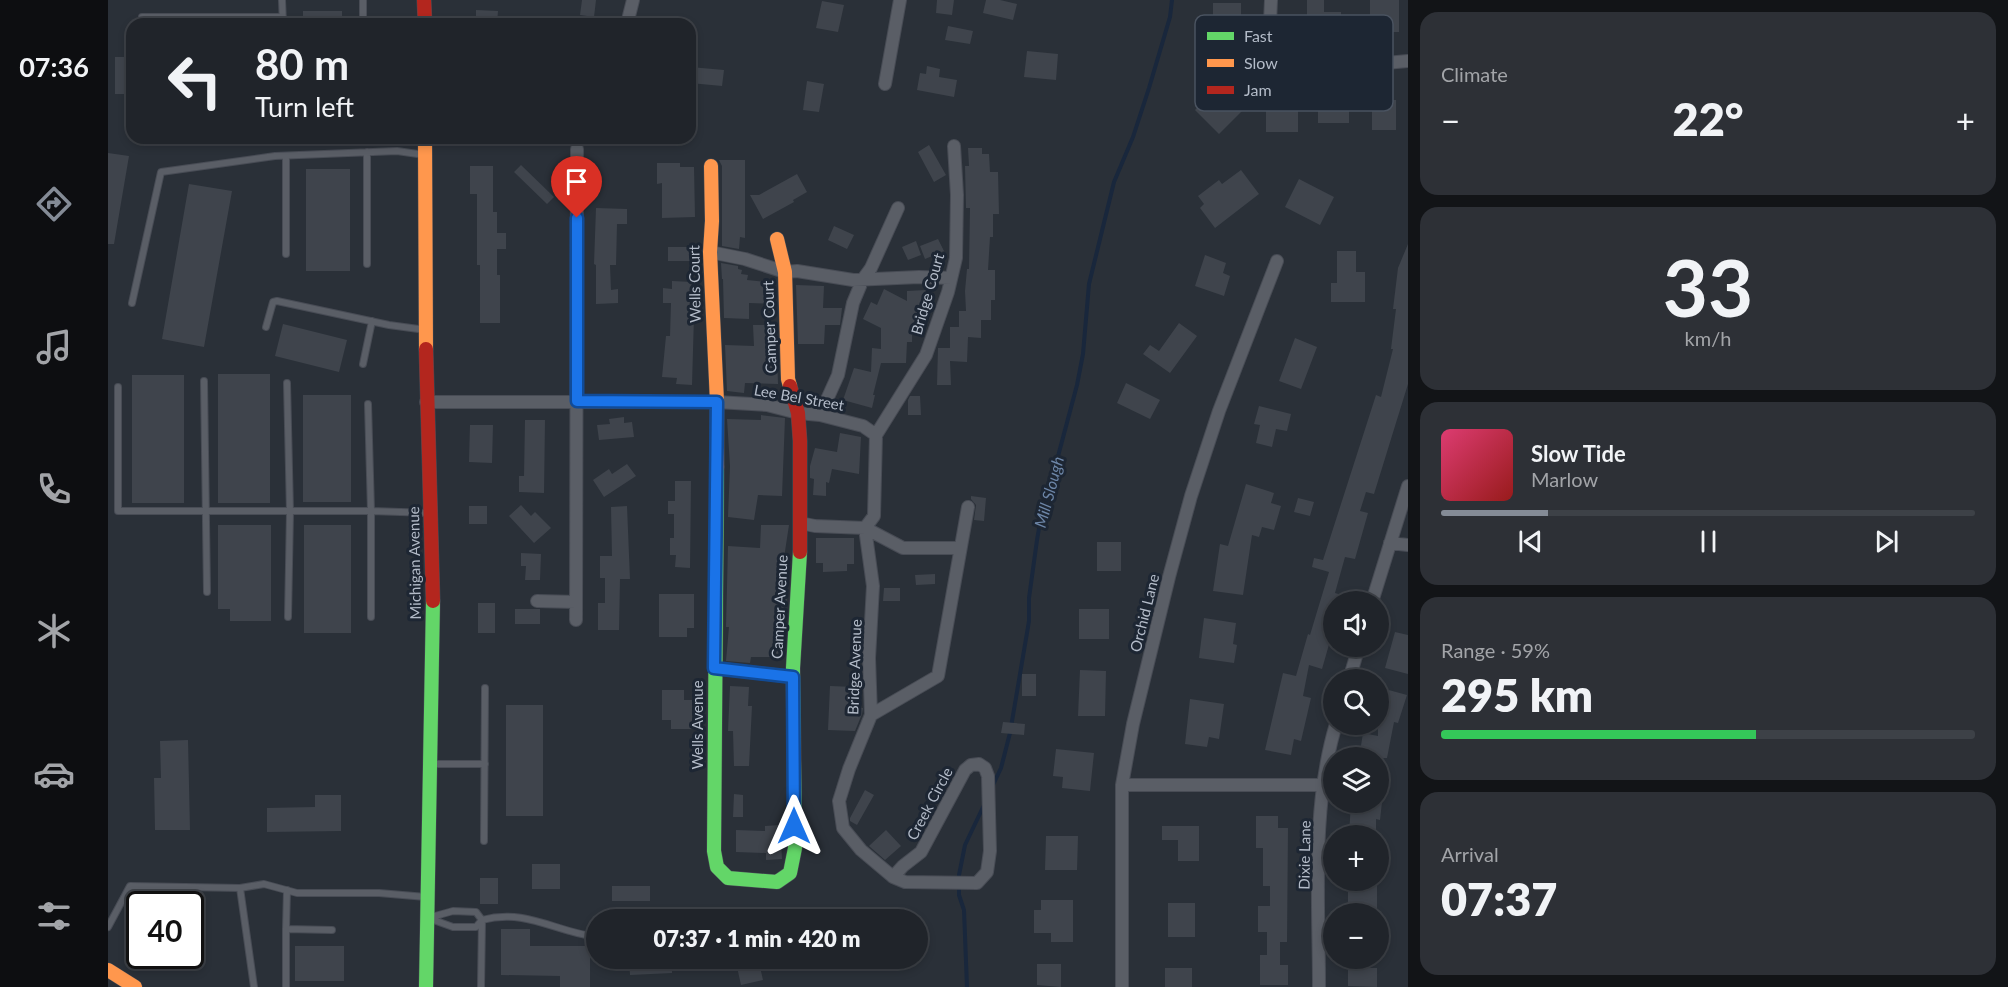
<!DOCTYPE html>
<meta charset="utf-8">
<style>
:root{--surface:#20242a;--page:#2d3036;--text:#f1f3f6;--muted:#a2a4a8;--line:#3d4147;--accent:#848b96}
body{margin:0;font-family:Lato,sans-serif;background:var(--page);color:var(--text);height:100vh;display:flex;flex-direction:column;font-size:22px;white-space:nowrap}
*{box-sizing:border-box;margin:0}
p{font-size:20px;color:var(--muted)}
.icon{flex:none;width:33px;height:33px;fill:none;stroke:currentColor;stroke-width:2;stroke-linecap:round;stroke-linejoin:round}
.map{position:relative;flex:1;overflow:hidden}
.panel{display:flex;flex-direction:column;gap:12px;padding:12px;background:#121417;width:600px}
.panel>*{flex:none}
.guide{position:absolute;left:18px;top:18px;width:570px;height:126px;border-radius:18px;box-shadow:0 3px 9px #0003,0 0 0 2px var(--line);background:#20242a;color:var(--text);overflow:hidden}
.buttons{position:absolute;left:1215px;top:591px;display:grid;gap:12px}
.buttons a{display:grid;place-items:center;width:66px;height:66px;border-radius:50%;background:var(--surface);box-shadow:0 3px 9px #0003,0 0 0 2px var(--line);font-size:30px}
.speed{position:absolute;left:18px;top:891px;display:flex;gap:12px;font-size:30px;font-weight:700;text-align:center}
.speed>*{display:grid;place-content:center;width:78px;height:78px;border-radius:50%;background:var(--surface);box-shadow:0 3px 9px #0003,0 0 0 2px var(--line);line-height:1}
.speed .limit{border:3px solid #111;border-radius:9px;background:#fff;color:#111}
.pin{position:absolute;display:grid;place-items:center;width:51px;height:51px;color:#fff;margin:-62px -26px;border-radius:50% 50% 50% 0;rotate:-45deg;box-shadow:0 0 6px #0007}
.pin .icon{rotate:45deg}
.me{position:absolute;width:66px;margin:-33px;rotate:0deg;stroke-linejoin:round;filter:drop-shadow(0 0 4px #0008)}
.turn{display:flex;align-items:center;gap:21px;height:126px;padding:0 30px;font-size:27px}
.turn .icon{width:78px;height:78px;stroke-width:2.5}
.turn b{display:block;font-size:42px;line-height:51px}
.big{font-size:45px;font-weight:800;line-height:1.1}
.panel .widget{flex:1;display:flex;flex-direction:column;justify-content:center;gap:9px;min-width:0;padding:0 21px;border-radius:18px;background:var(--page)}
.panel .dial{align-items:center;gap:0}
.dial b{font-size:78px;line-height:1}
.song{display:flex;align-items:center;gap:18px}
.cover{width:72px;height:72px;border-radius:9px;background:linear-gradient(135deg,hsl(340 70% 55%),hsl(0 70% 35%))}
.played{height:6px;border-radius:3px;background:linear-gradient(90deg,var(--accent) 20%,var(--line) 20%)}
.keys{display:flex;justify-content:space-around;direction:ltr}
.heat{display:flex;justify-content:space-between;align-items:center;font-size:33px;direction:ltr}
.charge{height:9px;border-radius:4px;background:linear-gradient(90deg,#34c759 59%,var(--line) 0)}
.trip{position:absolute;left:478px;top:909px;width:342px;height:60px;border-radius:30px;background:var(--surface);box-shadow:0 3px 9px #0003,0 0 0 2px var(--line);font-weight:800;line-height:60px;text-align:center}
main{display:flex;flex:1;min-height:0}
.menu{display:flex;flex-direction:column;width:108px;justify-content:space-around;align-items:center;background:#0d0e11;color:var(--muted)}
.menu .icon{width:42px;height:42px}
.menu .on{color:var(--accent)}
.menu b{font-size:27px;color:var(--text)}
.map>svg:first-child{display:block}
</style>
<main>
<nav class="menu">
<b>07:36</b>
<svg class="icon on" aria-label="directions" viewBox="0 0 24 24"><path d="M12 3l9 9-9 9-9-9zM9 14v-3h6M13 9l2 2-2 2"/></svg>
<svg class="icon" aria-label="music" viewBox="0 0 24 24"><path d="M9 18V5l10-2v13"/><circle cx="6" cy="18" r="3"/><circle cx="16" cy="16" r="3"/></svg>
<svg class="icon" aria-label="phone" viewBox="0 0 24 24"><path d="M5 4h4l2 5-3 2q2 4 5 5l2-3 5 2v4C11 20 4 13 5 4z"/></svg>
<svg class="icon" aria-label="climate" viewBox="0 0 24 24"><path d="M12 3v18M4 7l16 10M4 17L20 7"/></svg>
<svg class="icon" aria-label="car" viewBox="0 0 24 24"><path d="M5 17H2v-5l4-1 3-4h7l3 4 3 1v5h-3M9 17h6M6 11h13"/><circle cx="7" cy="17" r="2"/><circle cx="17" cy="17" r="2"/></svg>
<svg class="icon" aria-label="filters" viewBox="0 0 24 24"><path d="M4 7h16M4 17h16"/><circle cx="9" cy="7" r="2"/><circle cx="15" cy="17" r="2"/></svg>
</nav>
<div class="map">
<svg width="1300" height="987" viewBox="0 0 1300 987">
<rect width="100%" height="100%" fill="#2a3038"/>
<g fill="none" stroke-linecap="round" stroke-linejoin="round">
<path stroke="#19273c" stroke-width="4" d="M885,785l8,-17 9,-35 19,-112v-23l8,-58 4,-23 16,-46v-11l20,-75 6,-31 6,-70 25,-102 19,-45 16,-49 21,-71 2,-17
M859,987l-3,-77 -5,-15v-20l6,-30 20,-42"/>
</g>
<path fill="#3f444c" d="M474,0h14l-2,17 -14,-2z
M829,0h17l-2,15 -16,-2z
M878,0h14l17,4 -4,16 -30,-7z
M1199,0h17v12h17v22h-34z
M1262,0h29v32h-12v-10h-17z
M714,1l22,4 -6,27 -22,-4z
M1105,3h28v20h-8l-1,52h-20v-14l-8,1v-21h9z
M368,10l22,1 -1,13h-21z
M195,11h39v13h-39z
M840,26l25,5 -3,13 -25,-4z
M919,51l31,3 -2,26 -32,-3z
M7,57h17v37h-17z
M819,66l13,3 -1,8 18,3 -3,17 -37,-7 3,-17 6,1z
M582,67l34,3 -2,16 -32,-3z
M699,81l17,3 -5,28 -16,-2z
M1111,86l24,24 -24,24 -24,-24z
M1228,92h13v31h-31v-22h18z
M1264,100h24v30h-24z
M1158,104h32v28h-32z
M821,145l17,30 -12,7 -16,-30z
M860,148h14v6h7l1,18h8l1,42h-6v23h-3l-2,33h7v30h-4v20h-10v18l-13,-1 -1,25 -17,-1 1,24h-14l1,-37h12v-21h9v-16h7l-1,-20 2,-22h2l1,-61h-4l-1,-42h4z
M0,153l21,3 -15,88h-6z
M611,160h26v78l-5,-1 -1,12 -17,-3v-80z
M549,163h23v4h14l1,50 -33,1v-35l-5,1z
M413,165l33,32 -7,7 -33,-32z
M362,166h23v46h4v21h9v16h-9v26h3v48h-20v-58h-3v-71h-7z
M198,169h44v102h-44z
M1133,170l18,24 -44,34 -15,-20 4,-4 -6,-8 21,-16 3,4z
M689,174l10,18 -14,8 1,2 -31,17 -13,-24h9z
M1191,179l35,18 -14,28 -35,-18z
M81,184l43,7 -28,156 -42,-8z
M488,208l31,1v15h-10l-1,41h-6l1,25 7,-1v14l-22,1v-39l-2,-1z
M726,226l20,9 -7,14 -19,-9z
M830,239l6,12 -19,8 -5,-13z
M808,241l5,14 -13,5 -6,-13z
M1300,244v140l-34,110 -8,-2 -6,19 8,2 -13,46 -10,-2 -10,36 19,6v3h-20v25l-12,42 -13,-4 -6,31 8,2 -10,43 -7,-2 -3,16 -26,-5 18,-77 13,3 12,-42 2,1 19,-63 -17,-5 2,-9 9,2 53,-165 5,2 12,-48h-2l5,-40h-3l5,-41z
M560,247h27v14h-27z
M1229,251h19v21h9v30h-34v-19h6z
M1097,255l21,8 -3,10 7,3 -6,20 -29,-10z
M613,263l17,3v3l4,1 -1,4 7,1 -1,5 28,3v21l-26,-1v16l-25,-1 -1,-39h-1z
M564,281l20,1 -1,34h3l-2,69 -16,-1 1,-6 -15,-1 4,-41h4l1,-33h-8v-15l9,1z
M688,285l28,1 -1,22h19l-2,17h-15l-1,19h-26z
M776,289l23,12v-10l19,-1 1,30h-8v15h-7v7h-5l-1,21h-25l-8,32h2l-3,13 -29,-8 11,-32 17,4 1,-24 9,1v-21l-18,-9 8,-17 6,3z
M1071,323l18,13 -27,37 -27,-19 7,-9 9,6z
M175,324l64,16 -8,32 -64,-16z
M645,325h23l2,59 -33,-1 -1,10 -17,-2 -2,-46 29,1z
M1187,338l22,9 -16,42 -22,-8z
M110,374h52v129h-52z
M24,375h52v128h-52z
M1018,383l34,17 -10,19 -33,-16z
M195,395h48v107h-48z
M802,396h10l1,19h-13v-15z
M1151,406l32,8 -4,17 -11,-2 -4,18 -16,-4 4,-18 -6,-1z
M653,415l24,3 -3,78 -24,-1 -4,25 -26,-3 2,-51 -3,-47 34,1z
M516,417v6l8,-1 2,15 -35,3 -2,-15 13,-1 -1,-5z
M417,420h20l-1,73 -25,-1v-16h5z
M362,425h23l-1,38 -23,-1z
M732,433l21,4 -2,37 -27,-5 -3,14 -3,-1v14l-13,-1 1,-16 -4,-1v-12l5,-18 22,4z
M519,464l9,12 -32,21 -11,-17 16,-11 3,5z
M567,481h16l-1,87 -15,-1 1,-12h-6v-17h4v-24h-6v-13h7z
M1138,484l28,9 -3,10 10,3 -7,24 -12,-3 -3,10 -7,-2 -9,60 -30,-4 7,-47 8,2z
M863,496l15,2 -2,23 -10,-1 2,-15 -5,-6z
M1190,498l16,4 -4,14 -16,-4z
M413,505l10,11 4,-4 16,16 -17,15 -25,-27z
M361,506h18v18h-18z
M519,506l3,73h-10l-1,51h-21v-27h7v-25h-5v-22h12l-1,-49z
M110,525h53v96h-41v-12h-12z
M196,525h47v108h-47z
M653,525h28l-7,46 7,1 -4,25 2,1 -1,18 -4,25h-2v16h-29l-1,6 -24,-2 3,-34h-3l2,-81 32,2z
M708,538h38v26h-7v7l-24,1v-9h-7z
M989,542h24v29h-24z
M413,553l20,1 -1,26h-15l1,-14h-5z
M827,574v10l-19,1 -1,-10z
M776,588h16v13h-17z
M551,594h35v34h-7v9h-28z
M370,603h17v30h-17z
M407,609h25v15h-25z
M971,609h30v30h-30z
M1096,618l32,5 -3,21 4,1 -3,18 -35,-5z
M1287,632l13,3v39l-23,-6z
M972,670l26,1 -1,45h-27z
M914,674h14v22h-14z
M622,686l19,1 -1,19h4l-3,60h-15l-1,-35h-5z
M722,686l24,1v20l9,1 -1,6 -7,17 -27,-1z
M1277,689l22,6 -9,28 -4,-1 -7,36h-20l1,-5 -8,-1 3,-19 15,3v-39l4,1z
M554,690h22v10h8v29h-21v-9h-9z
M1082,699l34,5 -5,35 -10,-2 -2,10 -22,-3z
M398,705h37v111h-37z
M895,722l22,2 -1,11 -23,-2z
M80,740l2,90h-35l-1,-52h7l-1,-37z
M948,749l38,4 -4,38 -28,-3 1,-11 -10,-1z
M757,790l9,5 -17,30 -7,-4v-3z
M626,794l9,1v22h-10z
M207,795h26v36l-74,1v-24l48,-1z
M1243,802h31l-2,18 -4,-1v17h-27z
M1148,816h22v12h10l-1,114h-7v23h8v20h-28v-30h7v-23h-9v-26h12v-20h-7v-38h-7z
M672,825l2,34 -16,1v-7l-30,-1v-22l29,1v-5z
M1054,826h37v35h-21v-21h-16z
M778,830l15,16 -16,14 -16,-14z
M938,836h32l-1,34h-32z
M424,864h28v25h-28z
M372,878h18v26h-18z
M1240,880h29v30h-29z
M504,886h38v15h-38z
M933,900h32v42h-22v-9h-17v-23h7z
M1060,903h27v34h-27z
M393,929h29v17h60v41h-30v-11l-59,-1z
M187,946h49v35h-49z
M521,958h43v15l-42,2z
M627,958h23l5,22 -22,5z
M929,964h24v23l-24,-2z
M1057,968h27v19h-27z
M1240,968h29v19l-29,-1z"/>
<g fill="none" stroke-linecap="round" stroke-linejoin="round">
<g stroke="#484c55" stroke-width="8">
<path id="lane" d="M174,0l1,24
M255,0v24
M34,17h141
M178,156v98
M259,264v-112
M24,303l29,-131 114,-16 122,-5 28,4
M158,327l7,-25 4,-1 112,24 37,5
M255,364l9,-43
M96,381l3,211
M179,383l3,129 -2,105
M10,387v124h253v106
M260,404l3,107 59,2
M323,764h54
M376,841l1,-153
M179,890l-1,39 46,1
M345,911l23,1 6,8 -6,7h-23l-25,-9z
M0,927l22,-41 110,2
M146,987l-14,-99 24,-4 33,9h82l47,4
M178,987v-58
M373,987l1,-67c44,-12 73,12 115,17"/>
</g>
<g stroke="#484c55" stroke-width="14">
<path id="street" d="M1163,0l-2,45 7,13 15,7h73l44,-4
M519,24l6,-24
M777,84l15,-84
M602,252l35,7 40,13 12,-1 56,9 66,-3 32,1
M318,402h291l50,3 31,8 22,2 43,11 13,9
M712,415l18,-40 15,-72 10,-24 8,-11 27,-60
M768,435l-2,81 -9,12 8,58 -4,72 2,57 -22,54 -10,32 4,27 18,22 32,27
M768,435l50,-80 22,-63 8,-34 1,-63 -3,-49
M692,523l15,3 50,2 38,20h57
M1282,543l18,2
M429,601l39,1
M1264,602l36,-116
M468,620l1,-471
M606,668l79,9
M1241,680l10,-34
M763,715l67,-39 30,-169
M871,764l6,4 3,8 2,75 -3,21 -10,11 -72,-1 -12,-5 10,-11 18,-14 44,-82 6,-5z
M1014,785h200
M1014,987v-202l11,-61 36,-147 22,-81 28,-85 58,-150
M1211,987c0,-86 -8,-180 17,-263"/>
</g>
<g stroke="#484c55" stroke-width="15">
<path id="fast" d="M609,467l-3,384 3,16 11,11 49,4 13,-9 5,-25 -2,-180 7,-116
M318,987l7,-386"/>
</g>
<g stroke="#484c55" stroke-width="15">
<path id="slow" d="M317,138l1,211
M603,166l1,55 -2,31 7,150v65
M669,239l8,33 3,107 2,7
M0,970l27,17"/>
</g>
<g stroke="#484c55" stroke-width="15">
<path id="jam" d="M316,0l1,24
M318,349l7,252
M682,386l8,27 2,28v111"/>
</g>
<use href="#lane" stroke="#5a5e66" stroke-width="6"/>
<use href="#street" stroke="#5a5e66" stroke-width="12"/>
<use href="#fast" stroke="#63d668" stroke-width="14"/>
<use href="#slow" stroke="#ff974d" stroke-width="14"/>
<use href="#jam" stroke="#b3261e" stroke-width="14"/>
</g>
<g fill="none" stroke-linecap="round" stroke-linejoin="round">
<g stroke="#114b97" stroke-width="15">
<path id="route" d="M469,218v183l140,1 -3,266 79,9 1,149"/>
</g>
<use href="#route" stroke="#1a73e8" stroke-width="10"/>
</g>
<g text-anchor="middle" stroke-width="6" stroke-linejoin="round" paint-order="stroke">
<g font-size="15" fill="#b4bcc9" stroke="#1d2633">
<text transform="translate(587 284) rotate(-91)" y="5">Wells Court</text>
<text transform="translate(820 294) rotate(-74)" y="5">Bridge Court</text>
<text transform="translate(662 327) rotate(-92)" y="5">Camper Court</text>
<text transform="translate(691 398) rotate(10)" y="5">Lee Bel Street</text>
<text transform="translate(307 563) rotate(-91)" y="5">Michigan Avenue</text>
<text transform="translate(672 607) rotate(-87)" y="5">Camper Avenue</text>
<text transform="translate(1037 613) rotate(-76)" y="5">Orchid Lane</text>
<text transform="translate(747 667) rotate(-88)" y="5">Bridge Avenue</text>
<text transform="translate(590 725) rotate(-90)" y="5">Wells Avenue</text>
<text transform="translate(822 804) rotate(-62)" y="5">Creek Circle</text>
<text transform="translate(1197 855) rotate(-89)" y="5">Dixie Lane</text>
</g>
<g font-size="16" font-style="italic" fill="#6d86a8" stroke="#1d2633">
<text transform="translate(941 492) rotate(-75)" y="6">Mill Slough</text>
</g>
</g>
<rect x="1087" y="15" width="198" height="96" rx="9" fill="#1d2633" stroke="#4a5360" stroke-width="1.5"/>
<rect x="1099" y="32" width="27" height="8" fill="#63d668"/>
<rect x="1099" y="59" width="27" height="8" fill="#ff974d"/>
<rect x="1099" y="86" width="27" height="8" fill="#b3261e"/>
<g font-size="16" fill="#b4bcc9">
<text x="1136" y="42">Fast</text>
<text x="1136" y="69">Slow</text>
<text x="1136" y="96">Jam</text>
</g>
</svg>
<div class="buttons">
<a><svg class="icon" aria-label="sound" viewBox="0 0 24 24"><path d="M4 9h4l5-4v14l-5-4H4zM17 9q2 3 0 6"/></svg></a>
<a><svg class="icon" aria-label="search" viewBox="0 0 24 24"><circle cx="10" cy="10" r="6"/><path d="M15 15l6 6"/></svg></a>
<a><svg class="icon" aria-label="layers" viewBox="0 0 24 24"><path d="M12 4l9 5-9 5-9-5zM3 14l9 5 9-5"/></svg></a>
<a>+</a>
<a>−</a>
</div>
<div class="speed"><div class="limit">40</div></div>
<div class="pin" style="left:469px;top:218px;background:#d93025"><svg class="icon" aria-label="arrive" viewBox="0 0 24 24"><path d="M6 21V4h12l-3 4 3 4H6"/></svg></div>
<svg class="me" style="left:686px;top:826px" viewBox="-20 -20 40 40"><path d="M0-17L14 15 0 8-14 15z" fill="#1a73e8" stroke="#fff" stroke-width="4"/></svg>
<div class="trip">07:37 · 1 min · 420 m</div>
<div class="guide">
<div class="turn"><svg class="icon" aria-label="left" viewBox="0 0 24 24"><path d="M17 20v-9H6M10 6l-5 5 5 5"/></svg><div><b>80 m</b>Turn left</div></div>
</div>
</div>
<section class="panel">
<div class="widget"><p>Climate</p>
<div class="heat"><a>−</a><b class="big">22°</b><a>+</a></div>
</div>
<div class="widget dial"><b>33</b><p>km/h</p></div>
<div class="widget">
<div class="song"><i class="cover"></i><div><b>Slow Tide</b><p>Marlow</p></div></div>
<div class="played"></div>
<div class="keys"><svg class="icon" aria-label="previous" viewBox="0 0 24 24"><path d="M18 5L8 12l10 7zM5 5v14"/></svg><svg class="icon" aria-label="pause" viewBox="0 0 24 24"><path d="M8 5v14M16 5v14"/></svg><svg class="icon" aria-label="next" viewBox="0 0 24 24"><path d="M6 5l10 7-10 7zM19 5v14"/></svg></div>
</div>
<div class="widget"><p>Range · 59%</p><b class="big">295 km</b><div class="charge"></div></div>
<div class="widget"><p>Arrival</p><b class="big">07:37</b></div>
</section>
</main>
